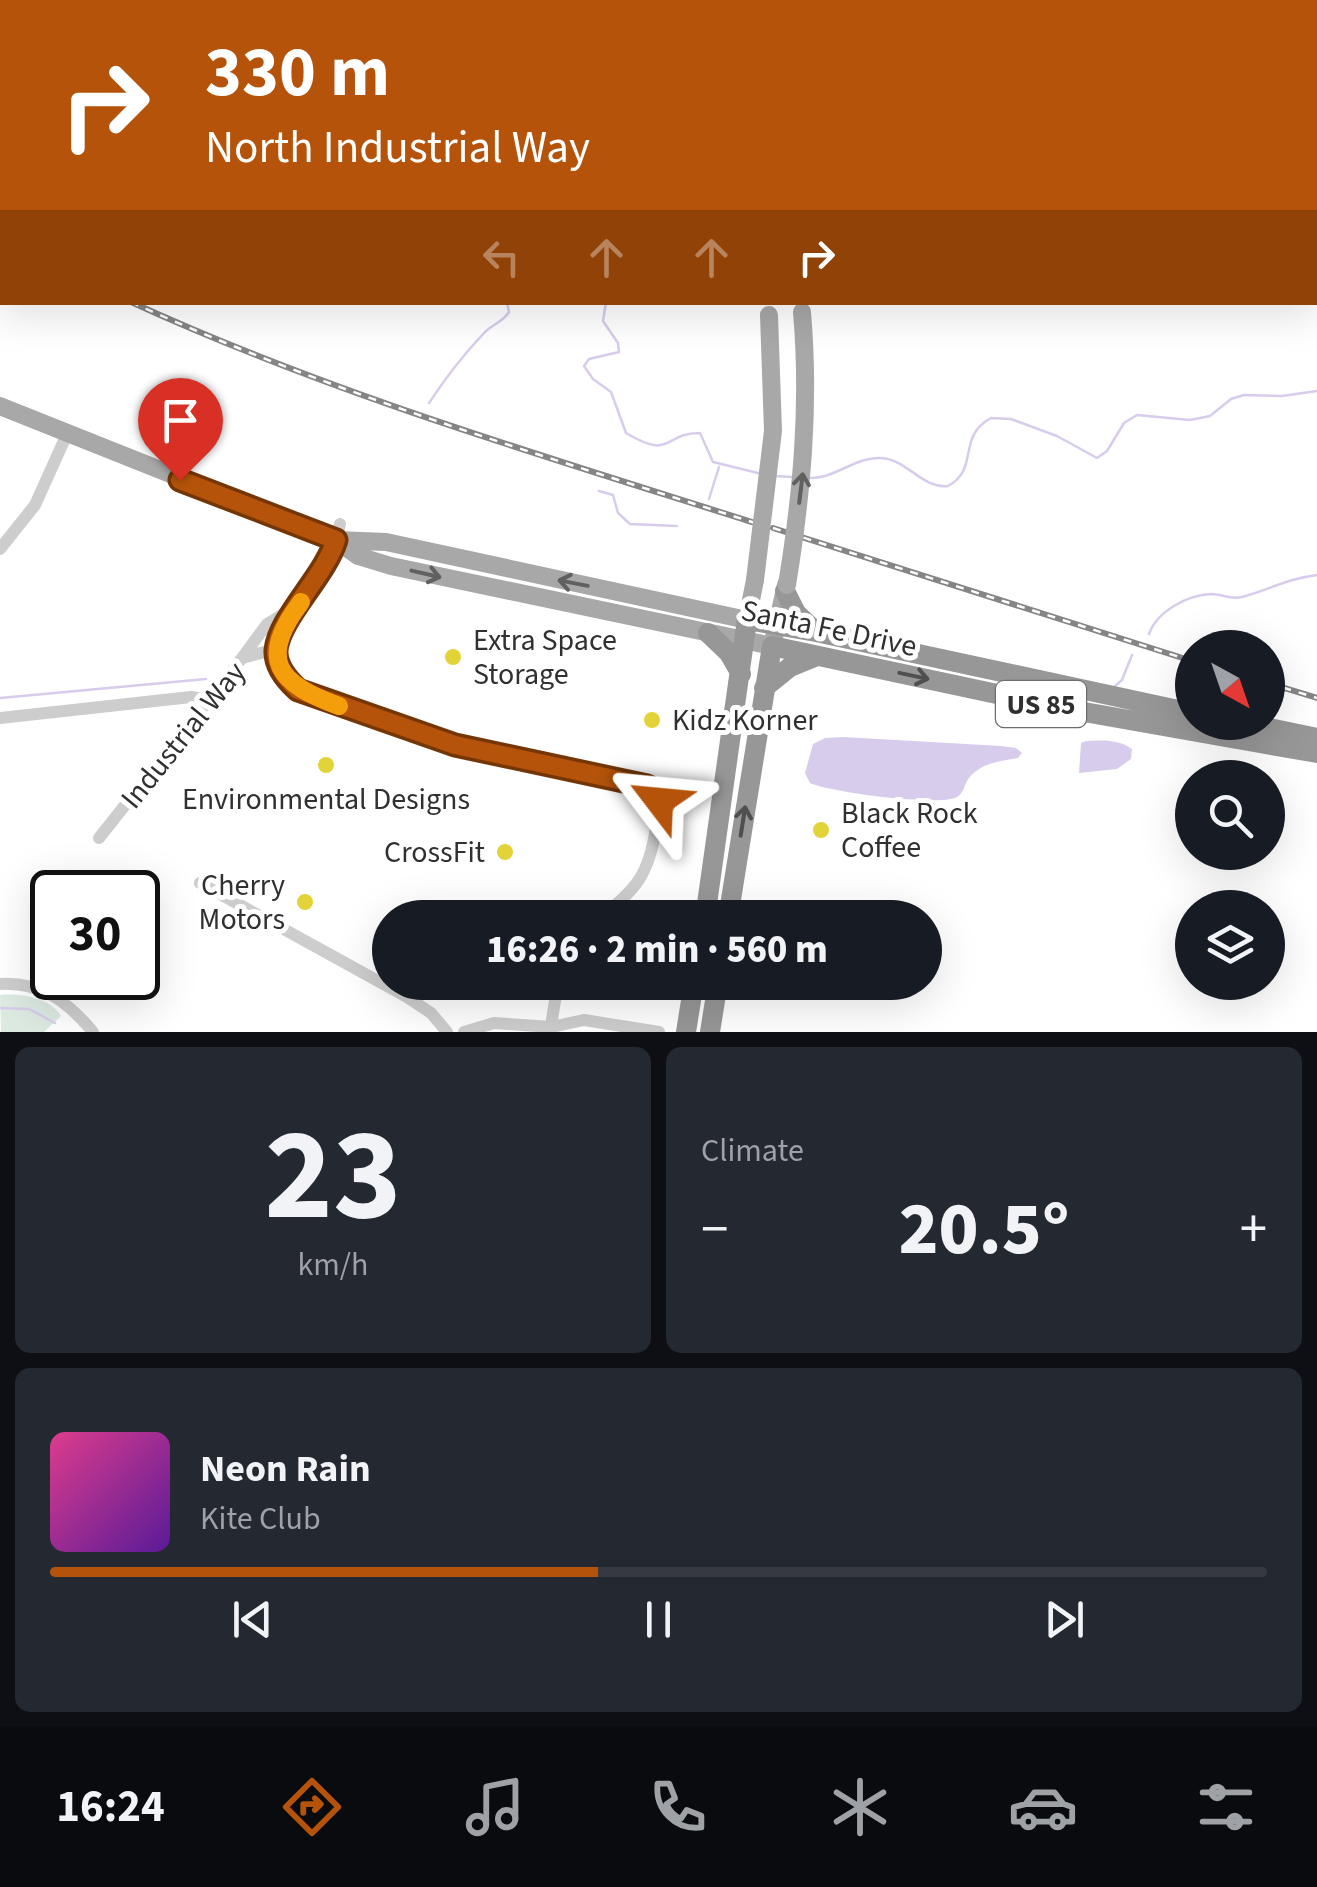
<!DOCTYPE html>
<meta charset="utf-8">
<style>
:root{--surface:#171b24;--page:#242831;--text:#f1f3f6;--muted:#9ea1a6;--line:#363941;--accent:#b45309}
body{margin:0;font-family:"Source Sans 3",sans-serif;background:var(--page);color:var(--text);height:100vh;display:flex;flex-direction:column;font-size:38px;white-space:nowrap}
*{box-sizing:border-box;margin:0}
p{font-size:32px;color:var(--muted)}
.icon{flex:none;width:55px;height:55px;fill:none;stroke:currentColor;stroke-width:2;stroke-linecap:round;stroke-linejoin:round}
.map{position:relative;height:1032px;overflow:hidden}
.drawer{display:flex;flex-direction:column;gap:15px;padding:15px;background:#0d0f14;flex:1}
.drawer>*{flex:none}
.banner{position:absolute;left:0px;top:0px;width:1318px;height:305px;box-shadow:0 10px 40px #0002;background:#b45309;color:#fff;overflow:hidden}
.needle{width:65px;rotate:140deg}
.tools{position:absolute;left:1175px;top:630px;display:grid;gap:20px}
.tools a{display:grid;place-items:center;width:110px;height:110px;border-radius:50%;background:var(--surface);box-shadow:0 10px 40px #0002;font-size:50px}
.speed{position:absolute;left:30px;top:870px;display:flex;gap:20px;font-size:50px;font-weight:700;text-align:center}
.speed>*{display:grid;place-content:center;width:130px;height:130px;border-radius:50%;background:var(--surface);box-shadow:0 10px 40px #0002;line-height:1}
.speed .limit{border:5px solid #111;border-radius:15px;background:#fff;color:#111}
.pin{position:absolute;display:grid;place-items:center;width:85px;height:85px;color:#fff;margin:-102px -42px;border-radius:50% 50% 50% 0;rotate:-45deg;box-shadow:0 0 10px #0007}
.pin .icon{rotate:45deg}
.me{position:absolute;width:110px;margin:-55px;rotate:299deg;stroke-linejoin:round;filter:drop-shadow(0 0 8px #0008)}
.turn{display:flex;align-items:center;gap:35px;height:210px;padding:0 40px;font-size:45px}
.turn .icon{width:130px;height:130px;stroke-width:2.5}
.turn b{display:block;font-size:70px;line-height:85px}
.lanes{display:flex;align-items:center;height:95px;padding:0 40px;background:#0003;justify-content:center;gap:50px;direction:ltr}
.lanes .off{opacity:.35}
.big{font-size:75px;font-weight:800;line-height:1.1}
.drawer .tile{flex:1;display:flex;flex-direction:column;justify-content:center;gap:15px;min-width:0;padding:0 35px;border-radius:15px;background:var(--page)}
.drawer .dial{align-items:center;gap:0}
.dial b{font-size:130px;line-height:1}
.song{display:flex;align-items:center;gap:30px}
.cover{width:120px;height:120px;border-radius:15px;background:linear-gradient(135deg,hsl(330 70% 55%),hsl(270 70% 35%))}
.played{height:10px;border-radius:5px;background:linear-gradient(90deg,var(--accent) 45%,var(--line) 45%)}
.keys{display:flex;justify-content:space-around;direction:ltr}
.heat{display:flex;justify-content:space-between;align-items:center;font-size:55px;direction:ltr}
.drawer .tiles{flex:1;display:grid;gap:15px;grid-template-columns:1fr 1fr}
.tile:last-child{grid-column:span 2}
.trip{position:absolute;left:372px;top:900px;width:570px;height:100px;border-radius:50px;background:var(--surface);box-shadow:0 10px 40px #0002;font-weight:800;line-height:100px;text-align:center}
.menu{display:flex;height:160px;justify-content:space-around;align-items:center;background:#090b0e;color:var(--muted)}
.menu .icon{width:70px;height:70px}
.menu .selected{color:var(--accent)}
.menu b{font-size:45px;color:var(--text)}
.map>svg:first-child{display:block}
</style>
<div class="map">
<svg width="1317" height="1032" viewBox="0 0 1317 1032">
<rect width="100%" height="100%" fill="#fff"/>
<path fill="#dceae2" d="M0,995c21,-2 50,3 61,21l-17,16h-43z"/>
<path fill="#d8ccec" d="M843,737l158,9 15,2 6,5 -4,5c-18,3 -37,5 -49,20 -5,6 -4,14 -12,19 -16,10 -128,-5 -147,-14l-5,-10 8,-29 12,-6z
M1086,741c15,-1 33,-2 46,8l-1,10 -14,10 -38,4 2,-30z"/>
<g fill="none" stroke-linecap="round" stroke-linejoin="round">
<path stroke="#d8ccec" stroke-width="2.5" d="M173,0l2,2
M251,0v2
M606,302l-3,19 15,22 1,9 -30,7 -5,7 9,13 18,13 15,41c47,28 36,0 74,0l13,29 49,12
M429,403c17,-26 35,-49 56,-71 8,-8 18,-10 24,-20l-2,-10
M775,476l17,1
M811,478c25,0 46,-22 70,-20 26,1 41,31 67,28 32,-17 8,-49 43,-68l20,1 46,17 40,22 10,-7 17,-28 13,-8 53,5 20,-4 21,-17 13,-4 38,1 35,-5
M599,491l14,4 5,18 12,11 47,2
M709,499l10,-32
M1149,634c8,-23 39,-39 62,-40 11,0 20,6 31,3 29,-8 44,-18 75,-22
M1115,686l7,-6 10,-25
M0,698l206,-19
M0,1008l29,1 26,14"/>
<path stroke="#cdcdcd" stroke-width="12" d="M340,524c-3,13 -6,27 -12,39 -23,44 -90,94 -18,133l145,49 183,38 16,6c7,13 4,24 2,38 -7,48 -19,61 -56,91
M0,549l35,-44 32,-71
M242,658l25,-34 31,-19
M0,718l191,-21 18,3
M99,838l143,-180 34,-9
M200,883l207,114 24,16 16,19
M0,984c42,-2 67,17 93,48
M464,1032l30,-9 57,4 33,-7 75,12
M550,1032l8,-50"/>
<path stroke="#a8a8a8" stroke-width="18" d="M751,2v-2
M780,2v-2
M0,406l336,134 22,16 33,10 381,80 14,-61
M336,540l50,2 361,78 8,-40"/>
<path stroke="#979797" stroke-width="20" d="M785,591l11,22 20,19
M708,633l21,20 12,21
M764,688l26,-21 27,-11
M1240,722l77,16
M705,918l42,-298 69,12 376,81
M728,918l44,-272 295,63 250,44
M686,1032l8,-50
M710,1032l8,-50"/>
<g stroke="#858585" stroke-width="6">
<path id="rail" d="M0,236l2,1
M131,302c201,92 413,154 624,221
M773,528l419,133
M1268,683l49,15"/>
</g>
<use href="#rail" stroke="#fff" stroke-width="2.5" stroke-dasharray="8" stroke-linecap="butt"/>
<path stroke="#a8a8a8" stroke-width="18" d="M755,580l18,-149 -4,-116
M787,585c15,-92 23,-180 15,-273"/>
</g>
<defs><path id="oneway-shaft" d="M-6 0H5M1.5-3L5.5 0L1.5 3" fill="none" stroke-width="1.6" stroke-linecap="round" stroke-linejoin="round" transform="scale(2.5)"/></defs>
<g stroke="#606060">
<use href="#oneway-shaft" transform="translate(801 488) rotate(-83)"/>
<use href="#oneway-shaft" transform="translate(426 574) rotate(13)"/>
<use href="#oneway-shaft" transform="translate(573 583) rotate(-169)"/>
</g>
<g stroke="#4f4f4f">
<use href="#oneway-shaft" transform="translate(914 676) rotate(12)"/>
<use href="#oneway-shaft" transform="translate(743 821) rotate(-81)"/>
</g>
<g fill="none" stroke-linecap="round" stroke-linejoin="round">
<g stroke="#753606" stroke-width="25">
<path id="route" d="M180,480l156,60c-11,36 -57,78 -60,110 -1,16 11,30 22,40l157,55 192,41 9,6 3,9"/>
</g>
<use href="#route" stroke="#b45309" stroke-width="18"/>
<path stroke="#f59e0b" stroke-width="18" d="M301,602c-44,58 -23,82 38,104"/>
</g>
<g fill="#e2d438" stroke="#fff" stroke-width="4">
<circle cx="453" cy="657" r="10"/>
<circle cx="652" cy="720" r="10"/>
<circle cx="326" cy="765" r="10"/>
<circle cx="821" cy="830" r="10"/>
<circle cx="505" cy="852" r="10"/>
<circle cx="305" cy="902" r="10"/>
</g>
<g text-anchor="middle" stroke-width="10" stroke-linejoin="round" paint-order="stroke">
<rect fill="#fff" stroke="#6e6e6e" stroke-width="2.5" x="996" y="681" width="90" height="46" rx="8"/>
<g font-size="28" font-weight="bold" fill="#303030">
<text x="1041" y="714">US 85</text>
</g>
<g font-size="30" fill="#303030" stroke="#fff">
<text transform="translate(829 628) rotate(12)" y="10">Santa Fe Drive</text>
<text transform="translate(183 735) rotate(-51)" y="10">Industrial Way</text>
</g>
<g font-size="30" fill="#303030" stroke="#fff" text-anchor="start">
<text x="473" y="650">Extra Space<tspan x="473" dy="34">Storage</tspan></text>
<text x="672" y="730">Kidz Korner</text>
<text x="326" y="809" text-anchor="middle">Environmental Designs</text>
<text x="841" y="823">Black Rock<tspan x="841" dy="34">Coffee</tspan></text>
<text x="485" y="862" text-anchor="end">CrossFit</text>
<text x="285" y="895" text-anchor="end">Cherry<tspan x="285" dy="34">Motors</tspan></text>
</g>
</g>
</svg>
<div class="tools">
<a><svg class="needle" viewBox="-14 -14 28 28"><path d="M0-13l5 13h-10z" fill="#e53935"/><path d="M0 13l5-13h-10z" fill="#9ea1a6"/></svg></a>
<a><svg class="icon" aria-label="search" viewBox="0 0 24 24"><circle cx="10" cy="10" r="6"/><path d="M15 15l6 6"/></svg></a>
<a><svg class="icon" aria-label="layers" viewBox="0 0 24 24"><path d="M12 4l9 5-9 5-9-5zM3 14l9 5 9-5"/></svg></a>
</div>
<div class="speed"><div class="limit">30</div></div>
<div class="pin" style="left:180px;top:480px;background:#d93025"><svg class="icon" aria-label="arrive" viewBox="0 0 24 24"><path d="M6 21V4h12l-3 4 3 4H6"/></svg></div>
<svg class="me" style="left:659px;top:801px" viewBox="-20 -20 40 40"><path d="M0-17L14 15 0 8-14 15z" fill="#b45309" stroke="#fff" stroke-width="4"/></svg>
<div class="trip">16:26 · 2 min · 560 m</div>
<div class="banner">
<div class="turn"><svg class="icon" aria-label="right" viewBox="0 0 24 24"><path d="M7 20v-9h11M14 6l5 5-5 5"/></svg><div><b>330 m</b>North Industrial Way</div></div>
<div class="lanes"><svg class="icon off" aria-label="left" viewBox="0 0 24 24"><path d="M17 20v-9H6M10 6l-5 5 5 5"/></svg><svg class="icon off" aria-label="ahead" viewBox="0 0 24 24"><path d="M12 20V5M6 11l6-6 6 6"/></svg><svg class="icon off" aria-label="ahead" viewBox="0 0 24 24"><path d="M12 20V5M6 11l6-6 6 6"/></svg><svg class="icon" aria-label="right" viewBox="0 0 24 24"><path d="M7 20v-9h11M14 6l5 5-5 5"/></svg></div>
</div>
</div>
<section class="drawer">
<div class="tiles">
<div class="tile dial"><b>23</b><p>km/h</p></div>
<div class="tile"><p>Climate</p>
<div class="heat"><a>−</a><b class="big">20.5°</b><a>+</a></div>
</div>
<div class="tile">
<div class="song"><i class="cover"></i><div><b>Neon Rain</b><p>Kite Club</p></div></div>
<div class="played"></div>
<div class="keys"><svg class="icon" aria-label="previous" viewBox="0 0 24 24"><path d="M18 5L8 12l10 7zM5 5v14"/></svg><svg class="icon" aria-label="pause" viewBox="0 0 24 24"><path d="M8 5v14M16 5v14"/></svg><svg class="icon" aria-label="next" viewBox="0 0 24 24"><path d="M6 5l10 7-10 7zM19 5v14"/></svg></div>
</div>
</div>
</section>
<nav class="menu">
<b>16:24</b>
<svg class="icon selected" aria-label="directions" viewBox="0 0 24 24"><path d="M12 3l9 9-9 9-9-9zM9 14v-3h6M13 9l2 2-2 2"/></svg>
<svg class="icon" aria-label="music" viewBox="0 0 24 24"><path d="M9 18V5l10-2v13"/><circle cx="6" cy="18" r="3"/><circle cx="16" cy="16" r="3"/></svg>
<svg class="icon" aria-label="phone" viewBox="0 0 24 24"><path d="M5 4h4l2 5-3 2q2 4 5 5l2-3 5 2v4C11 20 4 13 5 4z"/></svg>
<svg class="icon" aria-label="climate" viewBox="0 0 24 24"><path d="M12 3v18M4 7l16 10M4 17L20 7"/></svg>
<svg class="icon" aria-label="car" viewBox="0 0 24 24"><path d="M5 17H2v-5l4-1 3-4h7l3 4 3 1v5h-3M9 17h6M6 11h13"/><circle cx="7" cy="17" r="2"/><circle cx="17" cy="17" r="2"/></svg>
<svg class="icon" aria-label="filters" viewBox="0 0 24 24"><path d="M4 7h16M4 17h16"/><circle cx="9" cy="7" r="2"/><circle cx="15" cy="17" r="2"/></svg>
</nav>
